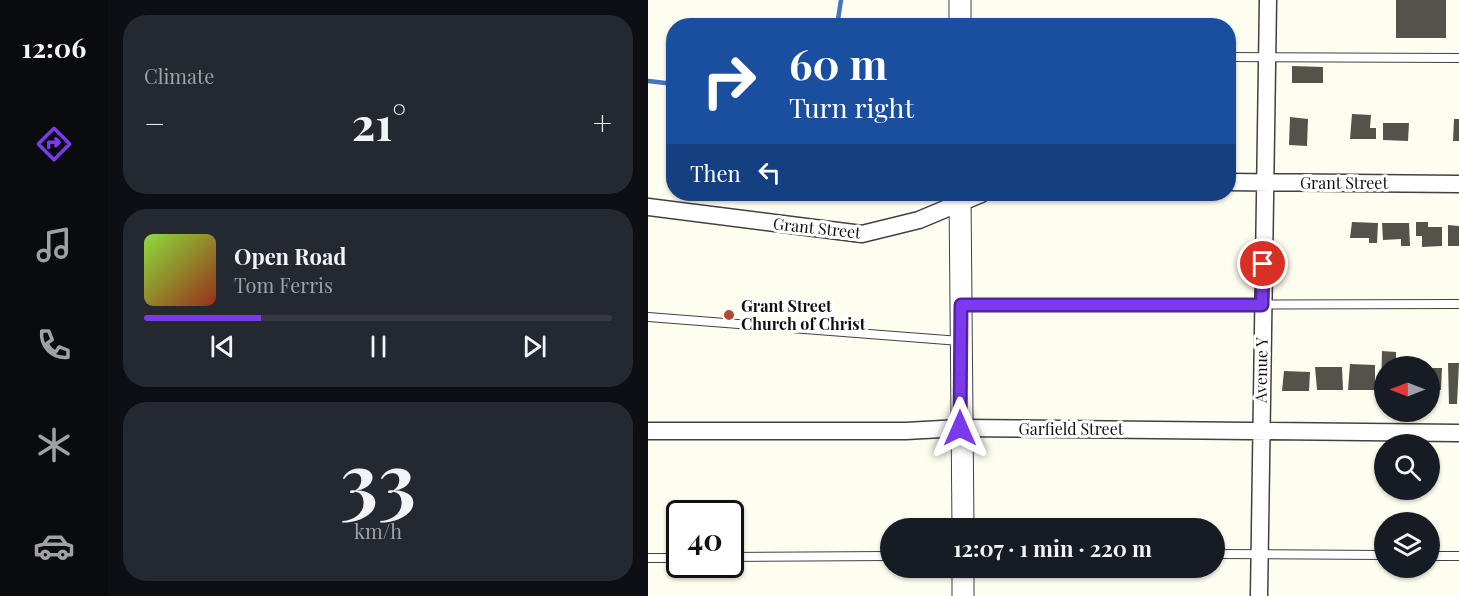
<!DOCTYPE html>
<meta charset="utf-8">
<style>
:root{--surface:#171b24;--page:#242831;--text:#f1f3f6;--muted:#9ea1a6;--line:#363941;--accent:#7c3aed}
body{margin:0;font-family:"Playfair Display",serif;background:var(--page);color:var(--text);height:100vh;display:flex;flex-direction:column;font-size:22px;white-space:nowrap}
*{box-sizing:border-box;margin:0}
p{font-size:20px;color:var(--muted)}
.icon{flex:none;width:33px;height:33px;fill:none;stroke:currentColor;stroke-width:2;stroke-linecap:round;stroke-linejoin:round}
.map{position:relative;flex:1;overflow:hidden}
.details{display:flex;flex-direction:column;gap:15px;padding:15px;background:#0d0f14;width:540px}
.details>*{flex:none}
.guide{position:absolute;left:18px;top:18px;width:570px;height:183px;border-radius:24px;box-shadow:0 2px 4px #0004;background:#1a4fa0;color:#fff;overflow:hidden}
.needle{width:39px;rotate:270deg}
.fabs{position:absolute;left:726px;top:356px;display:grid;gap:12px}
.fabs a{display:grid;place-items:center;width:66px;height:66px;border-radius:50%;background:var(--surface);box-shadow:0 2px 4px #0004;font-size:30px}
.speed{position:absolute;left:18px;top:500px;display:flex;gap:12px;font-size:30px;font-weight:700;text-align:center}
.speed>*{display:grid;place-content:center;width:78px;height:78px;border-radius:50%;background:var(--surface);box-shadow:0 2px 4px #0004;line-height:1}
.speed .limit{border:3px solid #111;border-radius:9px;background:#fff;color:#111}
.pin{position:absolute;display:grid;place-items:center;width:51px;height:51px;color:#fff;margin:-26px;border:3px solid #fff;border-radius:50%;box-shadow:0 2px 6px #0007}
.me{position:absolute;width:66px;margin:-33px;rotate:0deg;stroke-linejoin:round;filter:drop-shadow(0 0 4px #0008)}
.turn{display:flex;align-items:center;gap:21px;height:126px;padding:0 24px;font-size:27px}
.turn .icon{width:78px;height:78px;stroke-width:2.5}
.turn b{display:block;font-size:42px;line-height:51px}
.then{display:flex;align-items:center;height:57px;padding:0 24px;background:#0003;gap:12px;font-size:22px}
.big{font-size:45px;font-weight:700;line-height:1.1}
.details .card{flex:1;display:flex;flex-direction:column;justify-content:center;gap:9px;min-width:0;padding:0 21px;border-radius:24px;background:var(--page)}
.details .dial{align-items:center;gap:0}
.dial b{font-size:78px;line-height:1}
.song{display:flex;align-items:center;gap:18px}
.cover{width:72px;height:72px;border-radius:9px;background:linear-gradient(135deg,hsl(90 70% 55%),hsl(10 70% 35%))}
.played{height:6px;border-radius:3px;background:linear-gradient(90deg,var(--accent) 25%,var(--line) 25%)}
.keys{display:flex;justify-content:space-around;direction:ltr}
.heat{display:flex;justify-content:space-between;align-items:center;font-size:33px;direction:ltr}
.trip{position:absolute;left:232px;top:518px;width:345px;height:60px;border-radius:30px;background:var(--surface);box-shadow:0 2px 4px #0004;font-weight:700;line-height:60px;text-align:center}
main{display:flex;flex:1;min-height:0}
.tabs{display:flex;flex-direction:column;width:108px;justify-content:space-around;align-items:center;background:#090b0e;color:var(--muted)}
.tabs .icon{width:42px;height:42px}
.tabs .current{color:var(--accent)}
.tabs b{font-size:27px;color:var(--text)}
.map>svg:first-child{display:block}
</style>
<main>
<nav class="tabs">
<b>12:06</b>
<svg class="icon current" aria-label="directions" viewBox="0 0 24 24"><path d="M12 3l9 9-9 9-9-9zM9 14v-3h6M13 9l2 2-2 2"/></svg>
<svg class="icon" aria-label="music" viewBox="0 0 24 24"><path d="M9 18V5l10-2v13"/><circle cx="6" cy="18" r="3"/><circle cx="16" cy="16" r="3"/></svg>
<svg class="icon" aria-label="phone" viewBox="0 0 24 24"><path d="M5 4h4l2 5-3 2q2 4 5 5l2-3 5 2v4C11 20 4 13 5 4z"/></svg>
<svg class="icon" aria-label="climate" viewBox="0 0 24 24"><path d="M12 3v18M4 7l16 10M4 17L20 7"/></svg>
<svg class="icon" aria-label="car" viewBox="0 0 24 24"><path d="M5 17H2v-5l4-1 3-4h7l3 4 3 1v5h-3M9 17h6M6 11h13"/><circle cx="7" cy="17" r="2"/><circle cx="17" cy="17" r="2"/></svg>
</nav>
<section class="details">
<div class="card"><p>Climate</p>
<div class="heat"><a>−</a><b class="big">21°</b><a>+</a></div>
</div>
<div class="card">
<div class="song"><i class="cover"></i><div><b>Open Road</b><p>Tom Ferris</p></div></div>
<div class="played"></div>
<div class="keys"><svg class="icon" aria-label="previous" viewBox="0 0 24 24"><path d="M18 5L8 12l10 7zM5 5v14"/></svg><svg class="icon" aria-label="pause" viewBox="0 0 24 24"><path d="M8 5v14M16 5v14"/></svg><svg class="icon" aria-label="next" viewBox="0 0 24 24"><path d="M6 5l10 7-10 7zM19 5v14"/></svg></div>
</div>
<div class="card dial"><b>33</b><p>km/h</p></div>
</section>
<div class="map">
<svg width="811" height="596" viewBox="0 0 811 596">
<rect width="100%" height="100%" fill="#fdfdf0"/>
<g fill="none" stroke-linecap="round" stroke-linejoin="round">
<path stroke="#4873bf" stroke-width="4.5" d="M189,26l4,-26
M0,81l26,3"/>
</g>
<path fill="#55524b" d="M748,0h50v38h-50z
M644,66l31,1v16h-31z
M704,114l19,1 -1,13h6v11h-26z
M642,117l18,2 -1,27 -18,-1z
M806,119h5v22h-6z
M735,123h26l-1,18 -25,-1z
M704,222l26,1 -1,20h-8v-5h-19z
M768,222h12v5h14v19l-20,1v-11h-6z
M734,223h27l1,23h-9v-7l-18,1z
M800,225l11,1v20h-11z
M734,351l14,1v14h-12v24h-3z
M800,363h11l-2,41h-8z
M702,364l25,1v25h-27z
M667,367h27l1,23h-26z
M782,368h12l-1,22 -11,-1z
M636,371l26,1 -1,19h-27z"/>
<g fill="none" stroke-linecap="round" stroke-linejoin="round">
<g stroke="#414141" stroke-width="10">
<path id="service" d="M580,57l231,1
M314,305l497,-1
M0,317l312,24
M567,554l169,1
M782,556h29
M82,557l161,-1
M0,558h32"/>
</g>
<g stroke="#414141" stroke-width="19">
<path id="minor" d="M580,182l231,2
M0,207l214,27 57,-14 62,-26
M0,431h258l54,-3 499,5
M611,596l9,-596"/>
</g>
<g stroke="#414141" stroke-width="23">
<path id="tertiary" d="M312,0v26
M312,194l3,334
M315,596v-29"/>
</g>
<use href="#service" stroke="#fff" stroke-width="8"/>
<use href="#minor" stroke="#fff" stroke-width="16"/>
<use href="#tertiary" stroke="#fff" stroke-width="21"/>
</g>
<g fill="none" stroke-linecap="round" stroke-linejoin="round">
<g stroke="#51269a" stroke-width="15">
<path id="route" d="M312,428l1,-123h301l1,-41"/>
</g>
<use href="#route" stroke="#7c3aed" stroke-width="10"/>
</g>
<circle fill="#b04c34" stroke="#fff" stroke-width="2" cx="81" cy="315" r="6"/>
<g text-anchor="middle" stroke-width="6" stroke-linejoin="round" paint-order="stroke">
<g font-size="16" fill="#0e0e0e" stroke="#fff">
<text x="696" y="189">Grant Street</text>
<text transform="translate(169 228) rotate(6)" y="6">Grant Street</text>
<text transform="translate(613 370) rotate(-89)" y="6">Avenue Y</text>
<text x="423" y="435">Garfield Street</text>
</g>
<g font-size="16" font-weight="bold" fill="#0e0e0e" stroke="#fff" text-anchor="start">
<text x="93" y="312">Grant Street<tspan x="93" dy="18">Church of Christ</tspan></text>
</g>
</g>
</svg>
<div class="fabs">
<a><svg class="needle" viewBox="-14 -14 28 28"><path d="M0-13l5 13h-10z" fill="#e53935"/><path d="M0 13l5-13h-10z" fill="#9ea1a6"/></svg></a>
<a><svg class="icon" aria-label="search" viewBox="0 0 24 24"><circle cx="10" cy="10" r="6"/><path d="M15 15l6 6"/></svg></a>
<a><svg class="icon" aria-label="layers" viewBox="0 0 24 24"><path d="M12 4l9 5-9 5-9-5zM3 14l9 5 9-5"/></svg></a>
</div>
<div class="speed"><div class="limit">40</div></div>
<div class="pin" style="left:615px;top:264px;background:#d93025"><svg class="icon" aria-label="arrive" viewBox="0 0 24 24"><path d="M6 21V4h12l-3 4 3 4H6"/></svg></div>
<svg class="me" style="left:312px;top:428px" viewBox="-20 -20 40 40"><path d="M0-17L14 15 0 8-14 15z" fill="#7c3aed" stroke="#fff" stroke-width="4"/></svg>
<div class="trip">12:07 · 1 min · 220 m</div>
<div class="guide">
<div class="turn"><svg class="icon" aria-label="right" viewBox="0 0 24 24"><path d="M7 20v-9h11M14 6l5 5-5 5"/></svg><div><b>60 m</b>Turn right</div></div>
<div class="then">Then<svg class="icon" aria-label="left" viewBox="0 0 24 24"><path d="M17 20v-9H6M10 6l-5 5 5 5"/></svg></div>
</div>
</div>
</main>
